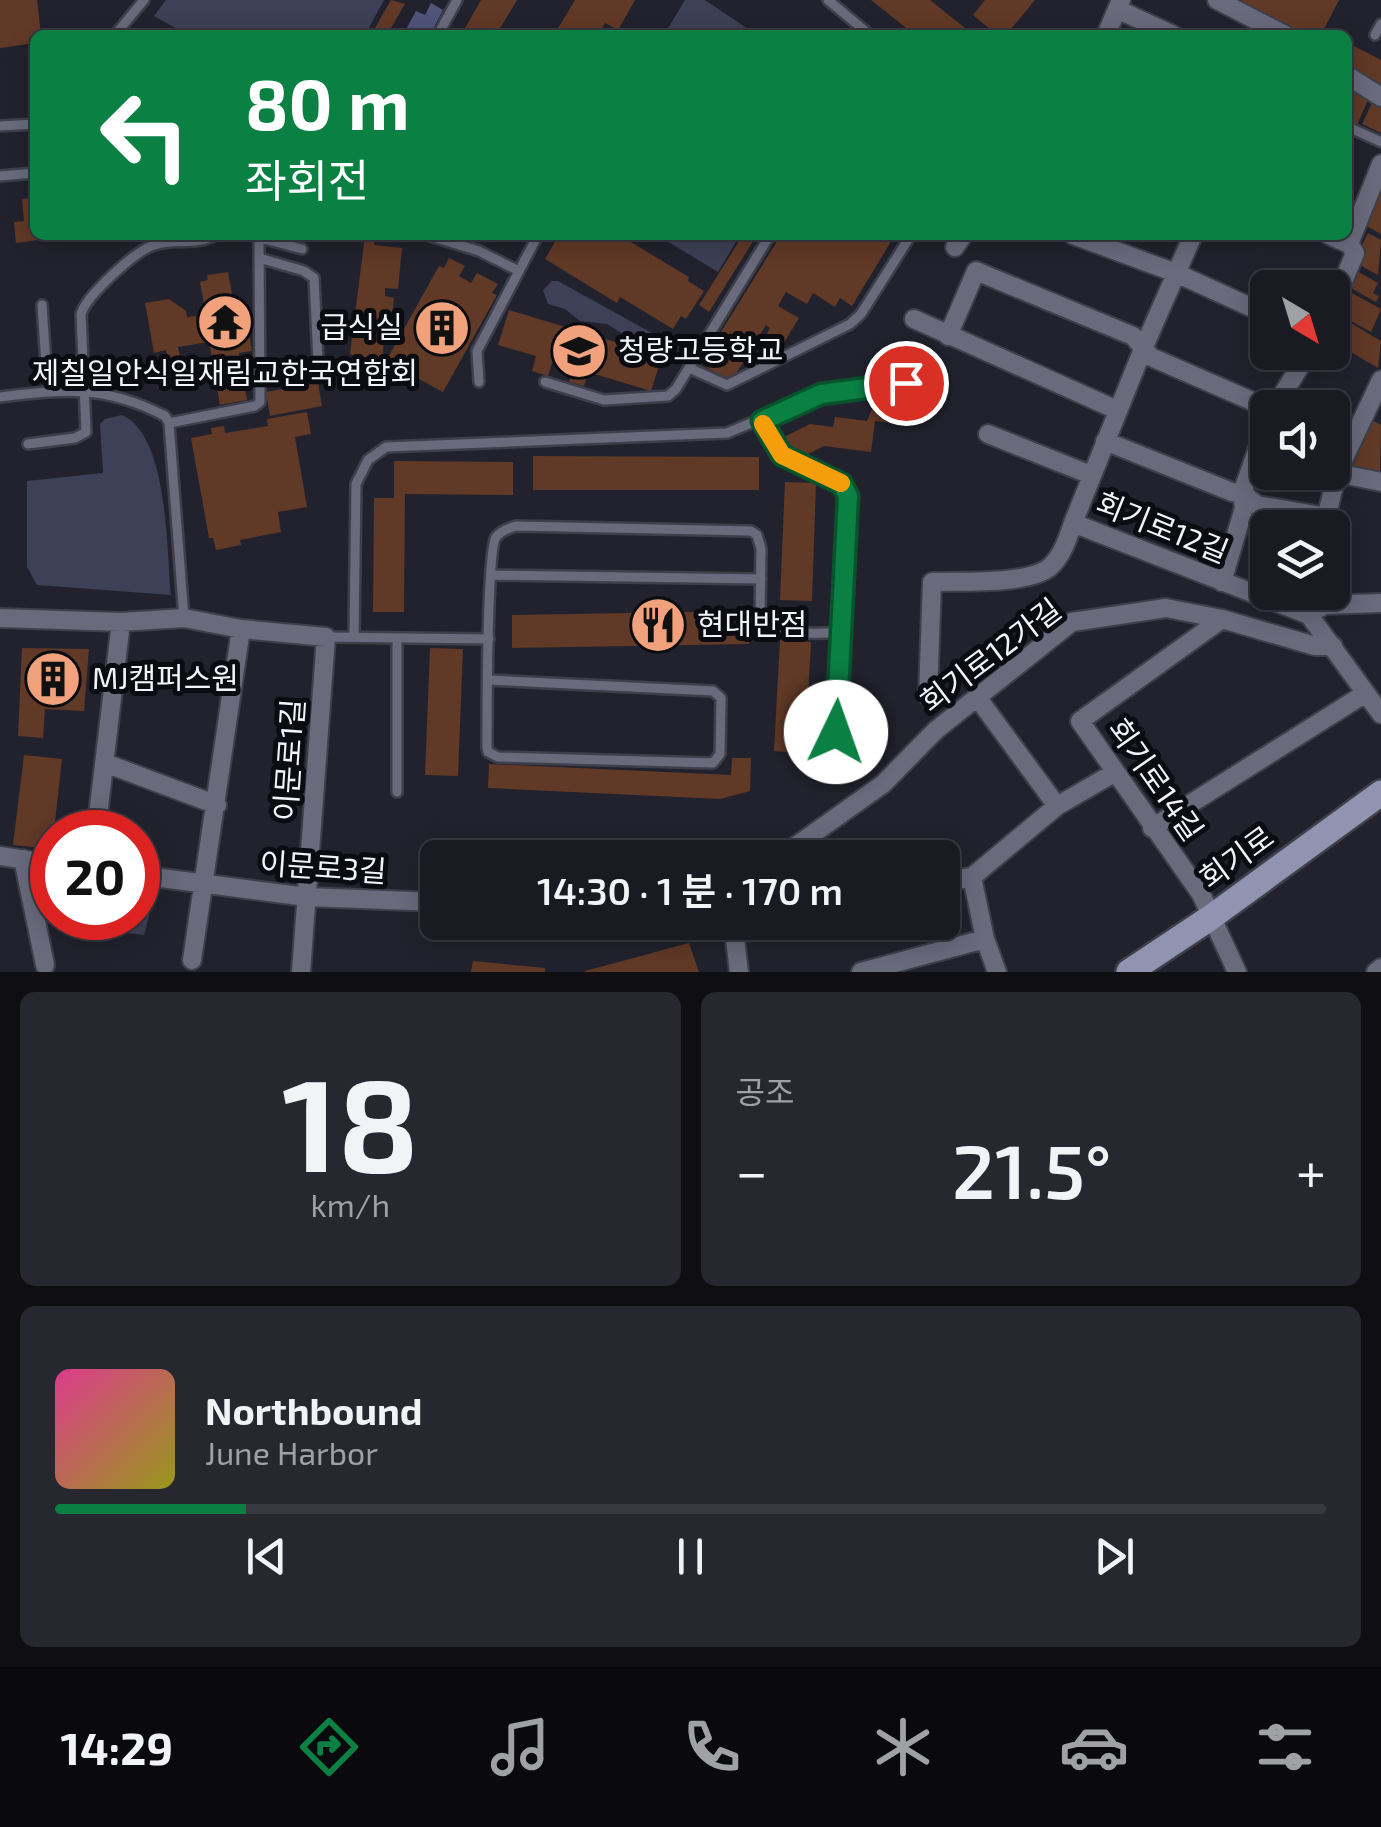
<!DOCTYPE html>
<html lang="ko">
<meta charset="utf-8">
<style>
:root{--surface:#191a22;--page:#26272f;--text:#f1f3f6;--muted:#9fa1a5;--line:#373840;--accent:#0b8043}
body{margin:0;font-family:"Exo 2","Noto Sans KR",sans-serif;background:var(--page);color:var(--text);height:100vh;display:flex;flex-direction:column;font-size:38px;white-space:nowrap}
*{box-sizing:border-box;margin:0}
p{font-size:32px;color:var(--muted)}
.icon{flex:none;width:55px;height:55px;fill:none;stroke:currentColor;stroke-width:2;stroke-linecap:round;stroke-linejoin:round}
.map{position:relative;height:972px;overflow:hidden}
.details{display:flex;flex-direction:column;gap:20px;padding:20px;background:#0e0e13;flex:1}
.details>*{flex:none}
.guide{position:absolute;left:30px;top:30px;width:1322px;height:210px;border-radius:15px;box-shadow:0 5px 25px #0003,0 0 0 2px var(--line);background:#0b8043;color:#fff;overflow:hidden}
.needle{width:65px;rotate:142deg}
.tools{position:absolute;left:1250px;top:270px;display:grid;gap:20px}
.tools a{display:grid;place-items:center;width:100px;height:100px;border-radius:15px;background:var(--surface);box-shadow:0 5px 25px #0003,0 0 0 2px var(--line);font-size:50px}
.speed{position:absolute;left:30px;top:810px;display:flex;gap:20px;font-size:50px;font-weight:700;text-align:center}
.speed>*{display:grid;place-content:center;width:130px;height:130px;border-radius:50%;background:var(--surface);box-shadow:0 5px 25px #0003,0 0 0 2px var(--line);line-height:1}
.speed .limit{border:15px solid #d22;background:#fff;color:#111}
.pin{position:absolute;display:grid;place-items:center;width:85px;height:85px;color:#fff;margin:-42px;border:5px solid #fff;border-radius:50%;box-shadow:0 2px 10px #0007}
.me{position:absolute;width:110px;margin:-55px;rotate:3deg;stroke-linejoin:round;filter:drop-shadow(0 0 8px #0008)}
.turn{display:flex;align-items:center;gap:35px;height:210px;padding:0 50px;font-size:45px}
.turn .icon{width:130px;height:130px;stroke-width:2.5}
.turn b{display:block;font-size:70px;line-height:85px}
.big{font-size:75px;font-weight:600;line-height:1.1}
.details .card{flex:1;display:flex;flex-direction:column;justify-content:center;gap:15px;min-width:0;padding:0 35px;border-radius:15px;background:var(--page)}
.details .dial{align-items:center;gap:0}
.dial b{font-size:130px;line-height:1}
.song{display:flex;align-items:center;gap:30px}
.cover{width:120px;height:120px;border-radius:15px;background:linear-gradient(135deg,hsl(330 70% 55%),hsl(60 70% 35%))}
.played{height:10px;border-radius:5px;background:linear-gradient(90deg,var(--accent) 15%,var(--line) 15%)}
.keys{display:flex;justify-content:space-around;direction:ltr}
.heat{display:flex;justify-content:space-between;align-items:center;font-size:55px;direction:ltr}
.details .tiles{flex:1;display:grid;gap:20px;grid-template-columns:1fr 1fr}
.card:last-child{grid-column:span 2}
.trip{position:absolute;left:420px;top:840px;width:540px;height:100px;border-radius:15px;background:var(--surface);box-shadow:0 5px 25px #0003,0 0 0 2px var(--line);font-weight:600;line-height:100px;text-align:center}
.menu{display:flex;height:160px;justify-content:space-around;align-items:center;background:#0a0a0e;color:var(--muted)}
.menu .icon{width:70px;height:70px}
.menu .current{color:var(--accent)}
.menu b{font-size:45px;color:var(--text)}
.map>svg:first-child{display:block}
</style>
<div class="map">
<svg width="1381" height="972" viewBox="0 0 1381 972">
<rect width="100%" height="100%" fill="#21222d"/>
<path fill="#3d4056" d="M166,0h218l-19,35h-177l-34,-19z
M685,0h20l52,35h-93z
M657,235h83l-22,37z
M552,281h6l94,52 -1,7 -14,3 -30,-19 -27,-3 -15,-12 -17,-5 -5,-14z
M122,415c47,21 44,134 49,180l-134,-10 -10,-18v-86l76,-8 -3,-49 5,-5z
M138,875l21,3 -15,57 -78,-9 -5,-8h77z"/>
<path fill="#51547b" d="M431,3l12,7 -13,25h-27l13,-24 9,4z"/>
<path fill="#613927" d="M0,0h37l4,35h-6v8l-35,5z
M391,0l14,4 -18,31h-16z
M481,0h36l-21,35h-35z
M575,0h60l-17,30 -13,-7 -6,12h-45z
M871,0h59l35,28 -6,7h-44z
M985,0h50l-29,35h-9l-24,-20z
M1232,0h107l-18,35h-21z
M1354,46l27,14v33l-33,-24 4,-8 -4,-3z
M1348,82l23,11 -14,32 -9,-5z
M1373,101l8,4v28l-19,-9z
M1378,191l3,1v42l-20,-11z
M35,197v38l25,2 -44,6 -2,-21 10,-1 -2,-22z
M1368,233l13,7 -3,35 -20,-11 8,-15 -5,-2z
M365,235l10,2 -1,8 28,3 -4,41 -13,-1v8l9,2 -2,18h-5l-6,51h-5l-1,13 -24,-3 2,-22 -3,-1z
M559,235h60l70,42 -1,4 16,10 -18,28 -5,-3 -8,13 -53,-32 -3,6 -72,-44z
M743,235h14l-48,77 -10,-7z
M781,235h114l-43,71 -12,-8 -5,9 -22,-14 -6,11 -21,-12 -8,14 21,12 -19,31 -16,-10 6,-11 -4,-3 -35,57 -30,-18z
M449,258l16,8 -6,10 12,7 6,-10 21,11 -6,9 5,2 -54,97 -57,-31 53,-95 5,2z
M1357,271l21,12 -5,10 6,3 -3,6 -27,-15z
M228,272l8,45 10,-1 6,35 -13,2 8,47 -27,5 -11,-63 -31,5 4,18 8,-1 3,18 -36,6 12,-21 -3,-17 -12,3 -9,-50 24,-4 17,12 1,6 9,-1 1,8 11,2 -8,-44 8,-2 -1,-5z
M1350,292l31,17 -10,23 -33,-18z
M509,310l153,46 -11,35 -63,-19 -4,14 -15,-4 3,-9 -5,-2 2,-6 -16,-5 -5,16 -16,-5 4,-15 -38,-11z
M1339,316l42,25 -3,27 -46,-27v-14z
M318,383l4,23 -52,10 -4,-24z
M877,397l40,5 -3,24 -39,-5 -4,31 -47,-6 -28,14 -12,-23 26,-13 23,3 2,-10 32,4z
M307,412l4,22 -16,3 12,70 -29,5 3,20 -41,8 1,5 -25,5 -3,-12h-4l-18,-100 21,-4 -1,-6 13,-2 1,7 43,-7 -1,-7z
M1372,420l9,5 -1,48h-14l-13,-7 7,-16 -6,-3z
M533,456l226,1v33h-226z
M394,461l119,1v33l-108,-1 -1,118h-31l1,-114h20z
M785,482l31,1 -4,118 -32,-1z
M749,611v33l-237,4v-33z
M780,640l31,2 -6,111 -31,-2z
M22,648l67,1 -5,62 -39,-2 -2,29 -25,-2z
M430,648l33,1 -5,127 -33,-1z
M24,755l38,4 -10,90 -39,-4z
M732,758h19l-1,33 -30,8 -232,-11 1,-24 242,11z
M689,943l10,29h-114v-1z
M473,961l72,7v4h-74z"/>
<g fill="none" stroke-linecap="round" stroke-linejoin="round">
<g stroke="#3e3f4a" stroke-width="14">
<path id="lane" d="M828,0l42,35
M115,35l29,-35
M438,35l19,-35
M1375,35l6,-11
M0,126l35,-2
M1348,127l33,15
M0,176l35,-3
M250,235l52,14
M427,235l52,16 38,19
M259,258l45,13 10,7 4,83
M42,305l4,60 4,10 10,3 24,-4
M689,368l38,17 123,-61 11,-10 50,-79
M479,382l-2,-31 61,-116
M545,382l59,18 64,-4 8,-7 94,-154
M0,397c64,-8 105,-12 165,19l4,7 15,195
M761,421l21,34 64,34 -5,144
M169,423l86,-17 5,-4 -1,-165
M28,444l47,-6 11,-6 -5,-118c5,-18 54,-63 73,-69 20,-7 42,1 61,-10
M492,575l269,4
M326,637l163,2
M354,637l2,-153 12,-24 18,-13 341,-14 94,-39 84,-11
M488,680l225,11 8,7 -1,56 -7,9 -215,-6 -10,-5 -1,-5c0,-28 0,-197 9,-210 5,-6 13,-9 20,-11l235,5 6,4 4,14 -1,66c14,24 56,17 81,18l-6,132
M397,792v-154"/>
</g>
<g stroke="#3e3f4a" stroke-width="22">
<path id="street" d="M1217,0l68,35
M1119,10l54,25
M1106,35l15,-35
M1348,76l33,21
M1073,235l103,38 92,42
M1193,235l-50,114 -70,174 236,92 72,99
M1329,235l20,9
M955,247l8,-12
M1332,308l23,-55 -6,-9 32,-80
M914,319l203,91
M948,336l28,-65 157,65 18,21 117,51
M1274,408l35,-56
M988,434l103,41
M1105,441l127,51 10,1 15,12 70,12
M1337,473l44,9
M1324,527l13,-54 44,-93
M1222,582l22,-74 -2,-15 26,-73
M1309,615l15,-10 57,-2
M0,618l121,4 63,-4 57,11 85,8 -25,335
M1222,619l-142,102 121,173 36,78
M977,697l80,109
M933,700l-5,-4 4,-114c29,-1 99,3 119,-16 12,-12 17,-28 22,-43
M105,763l112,42
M1152,828l214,-135
M96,832l25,-210
M0,856l52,8
M779,858l104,-74 53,-54 136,-108 94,-14 56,11 93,27h18
M23,859l22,106
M138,875l169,22 131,5
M972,877l13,62 12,33
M942,881l30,-4 85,-71 57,-33
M733,922l6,50
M192,960l49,-331
M861,972l124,-33
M1376,972l5,-4"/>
</g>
<g stroke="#3e3f4a" stroke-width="30">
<path id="secondary" d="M1129,972l81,-54 171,-125"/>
</g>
<use href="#lane" stroke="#696b7d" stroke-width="9"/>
<use href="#street" stroke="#696b7d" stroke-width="18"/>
<use href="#secondary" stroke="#9194b1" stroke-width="25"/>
</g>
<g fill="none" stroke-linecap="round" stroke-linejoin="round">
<g stroke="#07532c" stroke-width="25">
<path id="route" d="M836,732l12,-236 -6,-12 -60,-29 -20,-34 59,-27 85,-11"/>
</g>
<use href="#route" stroke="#0b8043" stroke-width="18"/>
<path stroke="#f59e0b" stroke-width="18" d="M763,424l19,31 59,28"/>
</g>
<defs>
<g id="temple-disc" transform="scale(2.875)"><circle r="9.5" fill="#f1a17c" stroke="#0b0c11"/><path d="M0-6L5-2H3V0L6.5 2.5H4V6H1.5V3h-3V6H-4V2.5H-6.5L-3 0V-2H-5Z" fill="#111"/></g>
<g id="building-disc" transform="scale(2.875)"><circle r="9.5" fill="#f1a17c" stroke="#0b0c11"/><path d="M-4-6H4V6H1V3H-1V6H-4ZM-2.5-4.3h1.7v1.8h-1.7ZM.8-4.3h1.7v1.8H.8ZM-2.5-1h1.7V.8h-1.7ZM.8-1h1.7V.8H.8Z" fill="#111"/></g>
<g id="school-disc" transform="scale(2.875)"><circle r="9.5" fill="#f1a17c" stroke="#0b0c11"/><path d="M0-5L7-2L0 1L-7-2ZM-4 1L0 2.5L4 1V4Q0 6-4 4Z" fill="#111"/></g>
<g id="restaurant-disc" transform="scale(2.875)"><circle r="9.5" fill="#f1a17c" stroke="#0b0c11"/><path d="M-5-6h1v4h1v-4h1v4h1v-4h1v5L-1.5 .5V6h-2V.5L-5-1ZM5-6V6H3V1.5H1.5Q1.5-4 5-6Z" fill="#111"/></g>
</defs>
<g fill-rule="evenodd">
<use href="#temple-disc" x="225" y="322"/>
<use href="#building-disc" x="442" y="328"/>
<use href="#school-disc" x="579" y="351"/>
<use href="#restaurant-disc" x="658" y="625"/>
<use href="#building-disc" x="53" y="679"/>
</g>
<g text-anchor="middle" stroke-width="10" stroke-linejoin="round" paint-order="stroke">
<g font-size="30" fill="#f2f3fb" stroke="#0b0c11" text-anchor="start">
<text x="403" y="338" text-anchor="end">급식실</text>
<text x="618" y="361">청량고등학교</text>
<text x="225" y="384" text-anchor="middle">제칠일안식일재림교한국연합회</text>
<text x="697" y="635">현대반점</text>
<text x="92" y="689">MJ캠퍼스원</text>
</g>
<g font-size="30" fill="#f2f3fb" stroke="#0b0c11">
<text transform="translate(1162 528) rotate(22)" y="10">회기로12길</text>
<text transform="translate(991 656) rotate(-37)" y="10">회기로12가길</text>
<text transform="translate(290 760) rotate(-86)" y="10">이문로1길</text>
<text transform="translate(1155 780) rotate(55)" y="10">회기로14길</text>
<text transform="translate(1237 858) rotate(-36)" y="10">회기로</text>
<text transform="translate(323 868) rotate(4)" y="10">이문로3길</text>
</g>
</g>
</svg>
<div class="tools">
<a><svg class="needle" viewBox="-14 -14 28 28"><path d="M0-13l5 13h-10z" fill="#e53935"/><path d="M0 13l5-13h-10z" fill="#9fa1a5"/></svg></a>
<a><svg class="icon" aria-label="sound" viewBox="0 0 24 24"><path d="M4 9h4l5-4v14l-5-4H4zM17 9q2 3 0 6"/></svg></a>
<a><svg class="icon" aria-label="layers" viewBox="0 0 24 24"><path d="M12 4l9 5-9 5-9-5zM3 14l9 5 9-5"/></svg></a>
</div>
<div class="speed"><div class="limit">20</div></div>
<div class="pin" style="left:906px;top:383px;background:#d93025"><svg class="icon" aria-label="arrive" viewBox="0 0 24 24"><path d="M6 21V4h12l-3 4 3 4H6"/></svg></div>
<svg class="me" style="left:836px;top:732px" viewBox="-20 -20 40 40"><circle r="19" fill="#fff"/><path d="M0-13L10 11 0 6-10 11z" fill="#0b8043"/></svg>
<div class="trip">14:30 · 1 분 · 170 m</div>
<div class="guide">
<div class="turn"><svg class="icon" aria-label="left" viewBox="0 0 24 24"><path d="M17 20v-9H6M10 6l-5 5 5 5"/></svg><div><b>80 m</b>좌회전</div></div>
</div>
</div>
<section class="details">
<div class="tiles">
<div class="card dial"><b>18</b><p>km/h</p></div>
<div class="card"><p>공조</p>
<div class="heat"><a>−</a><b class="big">21.5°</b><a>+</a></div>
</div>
<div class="card">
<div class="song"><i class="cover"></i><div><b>Northbound</b><p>June Harbor</p></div></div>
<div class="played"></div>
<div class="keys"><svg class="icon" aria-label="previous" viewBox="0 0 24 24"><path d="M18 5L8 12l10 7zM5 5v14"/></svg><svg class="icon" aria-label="pause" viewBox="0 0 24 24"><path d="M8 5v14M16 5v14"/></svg><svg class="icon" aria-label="next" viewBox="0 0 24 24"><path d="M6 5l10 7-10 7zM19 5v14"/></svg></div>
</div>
</div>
</section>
<nav class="menu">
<b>14:29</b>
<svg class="icon current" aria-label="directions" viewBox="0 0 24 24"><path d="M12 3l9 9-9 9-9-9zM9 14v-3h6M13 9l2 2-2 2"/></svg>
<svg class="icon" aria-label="music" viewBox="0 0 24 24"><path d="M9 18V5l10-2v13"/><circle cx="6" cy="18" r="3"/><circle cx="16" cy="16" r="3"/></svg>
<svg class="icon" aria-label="phone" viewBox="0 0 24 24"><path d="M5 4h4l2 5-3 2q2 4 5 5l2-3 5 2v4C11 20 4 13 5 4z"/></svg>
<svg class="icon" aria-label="climate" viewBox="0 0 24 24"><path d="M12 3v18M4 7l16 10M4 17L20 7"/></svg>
<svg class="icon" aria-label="car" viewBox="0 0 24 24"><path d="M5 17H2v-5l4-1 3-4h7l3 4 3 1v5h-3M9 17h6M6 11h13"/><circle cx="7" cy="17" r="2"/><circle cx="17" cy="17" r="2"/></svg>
<svg class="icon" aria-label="filters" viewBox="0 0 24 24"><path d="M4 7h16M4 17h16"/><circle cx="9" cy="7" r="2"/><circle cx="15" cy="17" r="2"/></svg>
</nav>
